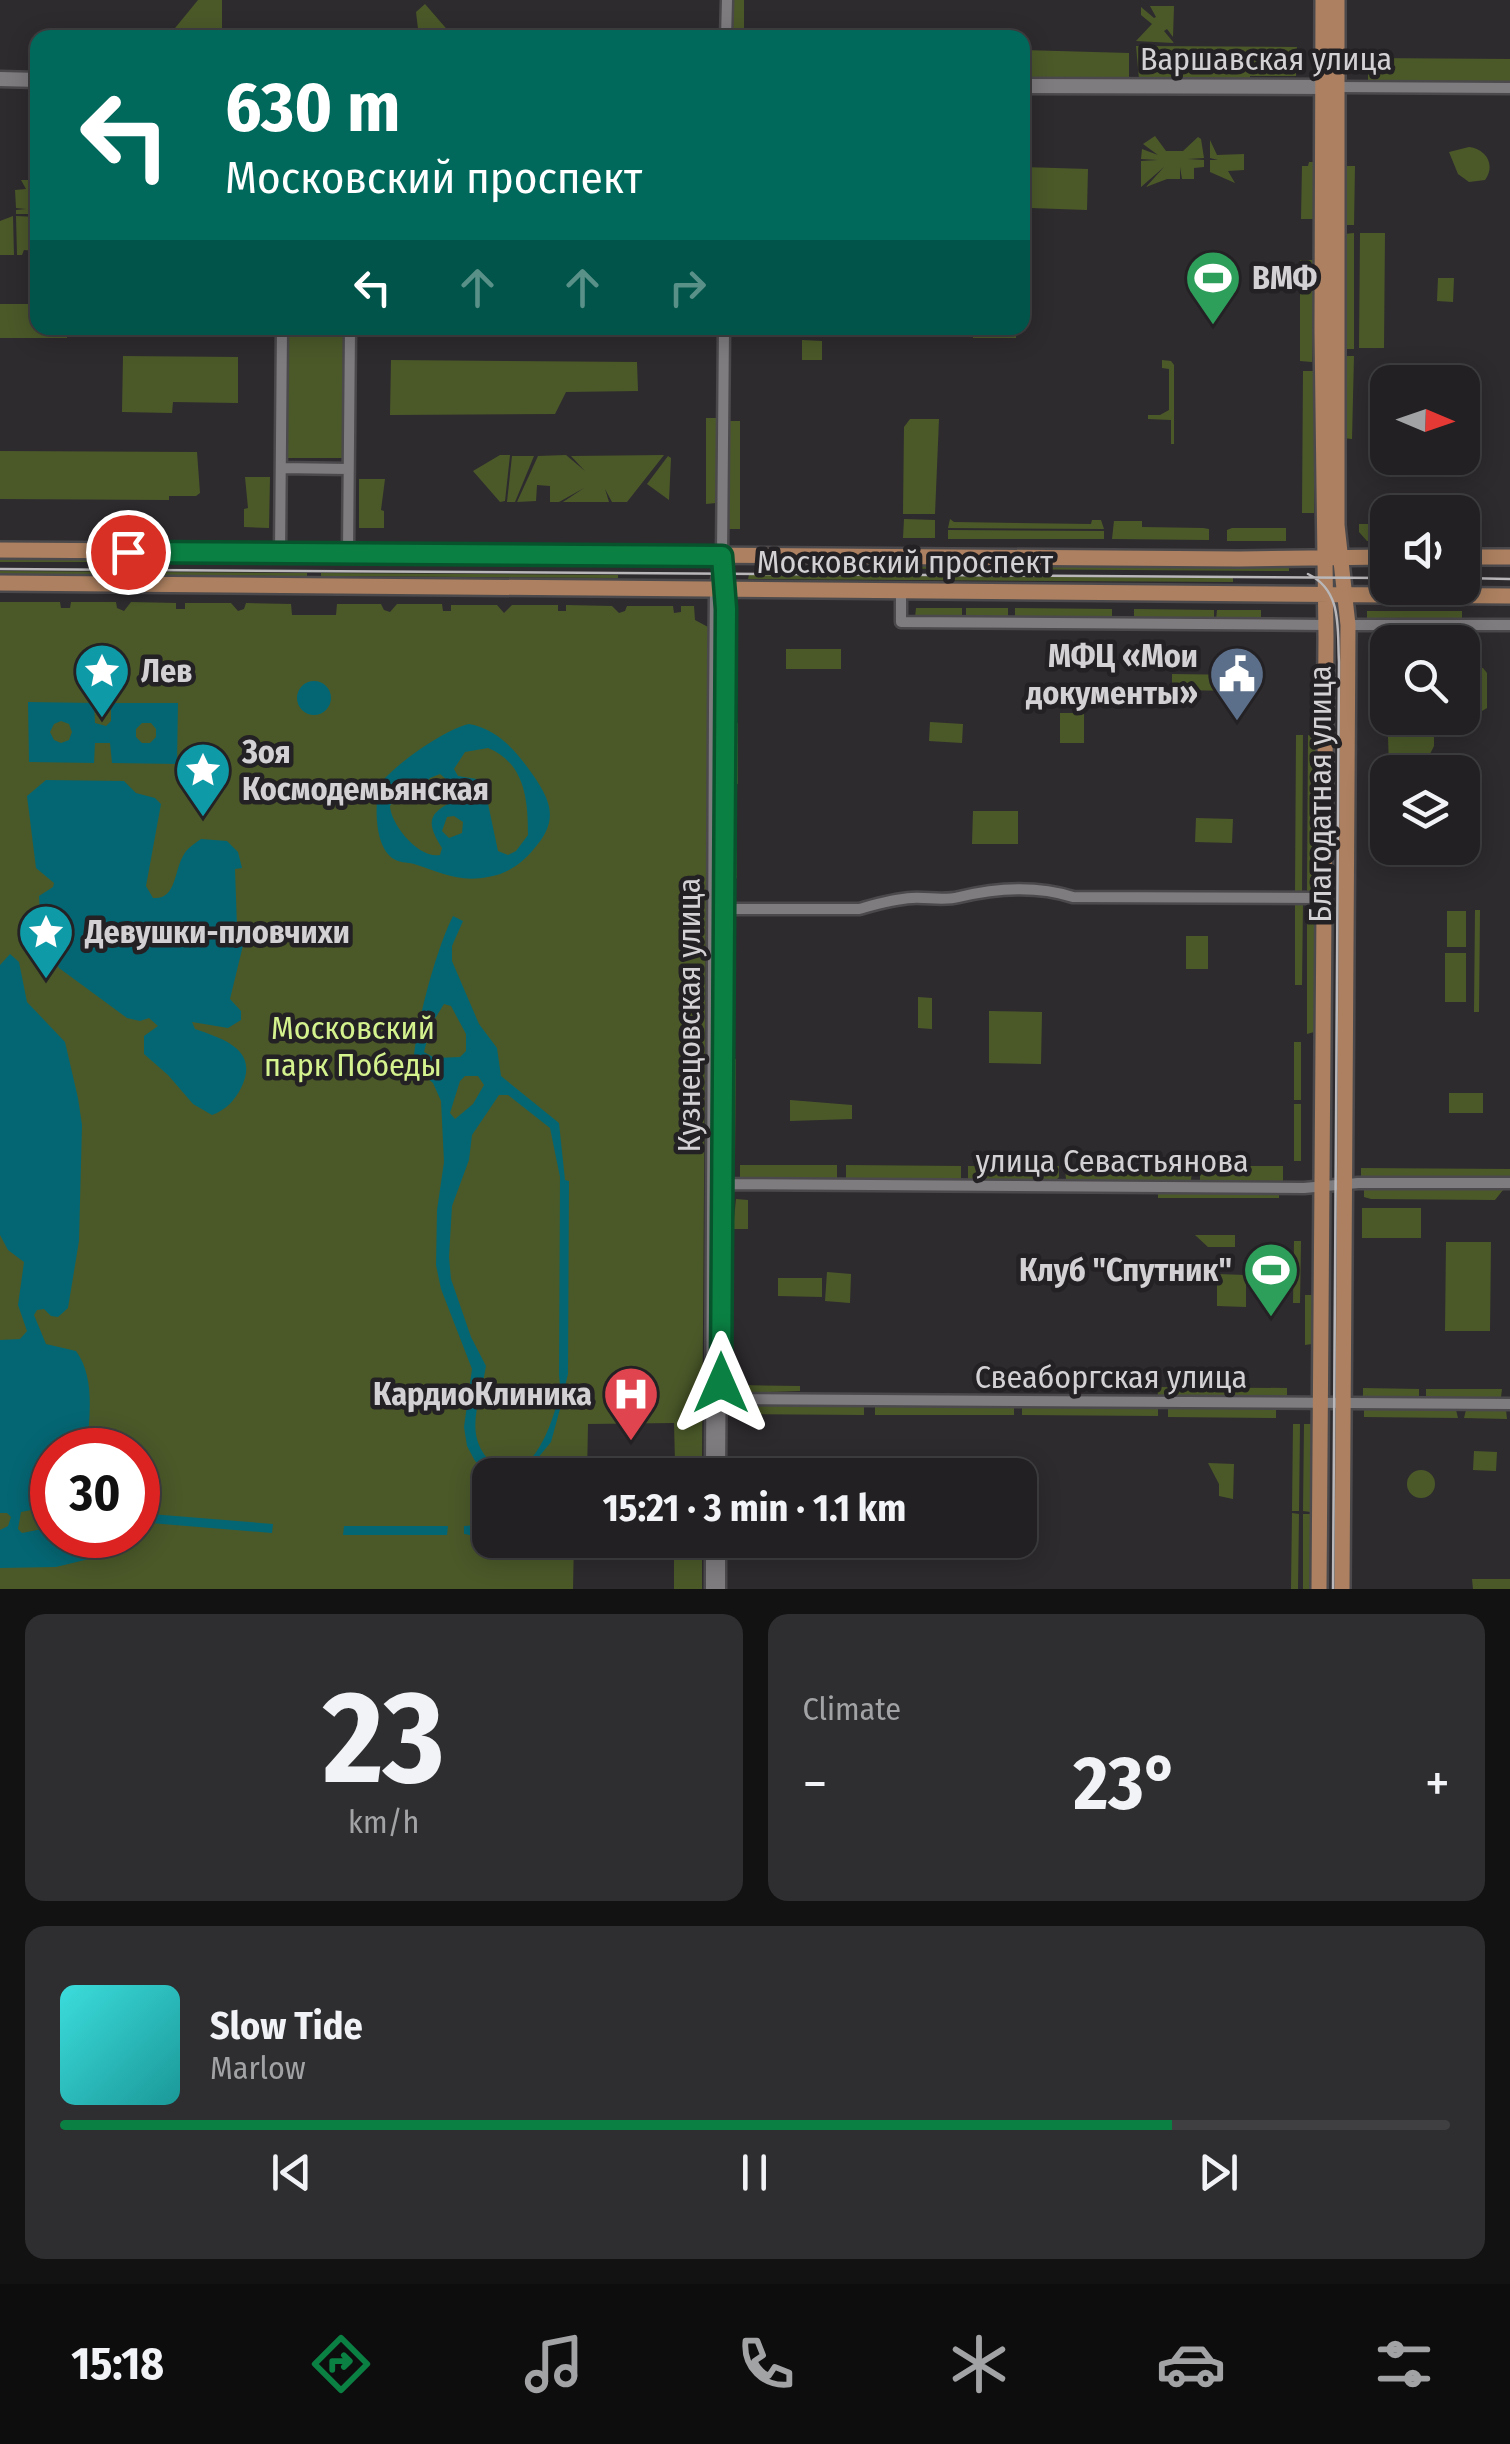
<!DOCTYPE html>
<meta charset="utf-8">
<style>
:root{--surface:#222022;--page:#2e2d2f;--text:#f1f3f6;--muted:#a2a3a5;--line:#3f3e40;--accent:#0b8043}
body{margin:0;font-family:"Fira Sans Condensed",sans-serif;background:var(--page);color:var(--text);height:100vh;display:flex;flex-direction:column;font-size:38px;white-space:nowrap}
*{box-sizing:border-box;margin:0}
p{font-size:32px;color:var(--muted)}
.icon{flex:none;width:55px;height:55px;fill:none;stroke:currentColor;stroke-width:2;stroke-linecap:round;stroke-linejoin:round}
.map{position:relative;height:1589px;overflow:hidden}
.details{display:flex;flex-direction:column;gap:25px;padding:25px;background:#131213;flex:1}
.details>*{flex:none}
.top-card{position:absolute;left:30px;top:30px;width:1000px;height:305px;border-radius:20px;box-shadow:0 5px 25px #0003,0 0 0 2px var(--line);background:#00695c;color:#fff;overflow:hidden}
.needle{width:65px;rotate:92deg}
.controls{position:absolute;left:1370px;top:365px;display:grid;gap:20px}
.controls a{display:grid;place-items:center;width:110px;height:110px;border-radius:20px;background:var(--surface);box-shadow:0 5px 25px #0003,0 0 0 2px var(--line);font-size:50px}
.speed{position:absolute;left:30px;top:1428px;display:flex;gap:20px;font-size:50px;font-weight:700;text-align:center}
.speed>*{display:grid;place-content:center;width:130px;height:130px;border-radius:50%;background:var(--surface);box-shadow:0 5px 25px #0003,0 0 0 2px var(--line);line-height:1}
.speed .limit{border:15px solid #d22;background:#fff;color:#111}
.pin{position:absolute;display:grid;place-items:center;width:85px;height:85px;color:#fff;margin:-42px;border:5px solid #fff;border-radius:50%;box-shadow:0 2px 10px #0007}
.me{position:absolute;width:110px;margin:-55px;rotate:0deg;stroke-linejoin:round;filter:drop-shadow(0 0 8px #0008)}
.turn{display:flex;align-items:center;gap:35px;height:210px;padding:0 30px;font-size:45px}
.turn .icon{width:130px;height:130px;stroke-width:2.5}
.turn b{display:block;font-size:70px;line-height:85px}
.lanes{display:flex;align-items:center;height:95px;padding:0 30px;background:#0003;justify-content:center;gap:50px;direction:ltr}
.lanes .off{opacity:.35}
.big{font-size:75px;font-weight:700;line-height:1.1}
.details .tile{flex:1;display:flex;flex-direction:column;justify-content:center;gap:15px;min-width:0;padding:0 35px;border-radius:20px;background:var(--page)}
.details .dial{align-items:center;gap:0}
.dial b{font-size:130px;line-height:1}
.song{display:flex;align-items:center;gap:30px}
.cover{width:120px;height:120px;border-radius:15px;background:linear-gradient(135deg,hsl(180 70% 55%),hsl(180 70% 35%))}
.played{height:10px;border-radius:5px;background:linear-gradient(90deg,var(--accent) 80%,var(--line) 80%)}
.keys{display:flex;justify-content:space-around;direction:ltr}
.heat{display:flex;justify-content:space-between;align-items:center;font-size:55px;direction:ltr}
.details .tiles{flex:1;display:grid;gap:25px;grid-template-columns:1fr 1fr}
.tile:last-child{grid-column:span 2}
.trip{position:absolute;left:472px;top:1458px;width:565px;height:100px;border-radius:20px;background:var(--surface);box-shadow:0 5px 25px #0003,0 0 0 2px var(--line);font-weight:700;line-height:100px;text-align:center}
.tabs{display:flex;height:160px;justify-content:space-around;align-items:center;background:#0e0d0e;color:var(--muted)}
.tabs .icon{width:70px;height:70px}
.tabs .selected{color:var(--accent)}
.tabs b{font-size:45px;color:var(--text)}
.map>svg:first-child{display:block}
</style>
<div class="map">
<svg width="1510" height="1589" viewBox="0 0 1510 1589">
<rect width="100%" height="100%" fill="#2e2b2e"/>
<path fill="#4b5929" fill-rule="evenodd" d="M198,0h24v33h-51z
M733,0h11v37h-12z
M425,4l26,30v3h-32l-3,-25z
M1150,6h24l-1,31 -6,-8 -3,2 10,12 -38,-2 16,-17 -11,-9v-8l13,11 2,-1z
M1136,46l161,1 -1,29h-46v4l-111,-1z
M1023,50l106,3v30h-106z
M1368,58l142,1v26l-142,-1z
M1155,136l11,15h17l15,-14 3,2 3,19 -16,1 16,1v7l-10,1v11h-12l-2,-12v12h-13l-21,8 18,-20 -23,20v-26l17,-1 -17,-1 1,-10 16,6 -15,-11z
M1210,140l7,15 27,-1v16l-16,1 7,12 -25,-11v-12h8l-8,-2z
M1469,147c17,2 27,18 16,33l-16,2 -11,-8 -9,-22z
M1309,162h6v57h-14l1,-53h6z
M1344,166h11l-1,59h-10z
M1023,167l65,2 -1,41 -56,-2 -8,3z
M21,180h16v34h-21v-4l10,-1 -10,-1 -1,-18 11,-1z
M13,216l1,39h-14v-34z
M16,216l21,1v34l-13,-1 -2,5h-5z
M1354,233v116h-11l1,-115z
M1360,233h25l-1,115h-25z
M1300,260h15l-3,102 -12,-1z
M1438,278h16l-1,24 -16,-1z
M0,304h37l1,24h29v10h-67z
M287,328h57l-2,130h-55z
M973,328h43v10h-43z
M802,340l20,1v19h-20z
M123,356l115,1v46l-65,-1 -1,11 -50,-1z
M1343,356h11l-2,83 -9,-1z
M391,360l246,2 1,29 -72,1 -11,22 -165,1z
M1162,360l9,1 3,4v79h-3v-24l-23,-1v-4h12l9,-5v-41l-7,-1z
M1303,371h11v142h-12z
M706,418h11l-1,85 -10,1z
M910,419h29l-4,95h-32l1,-87z
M729,421h11v108h-11z
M0,451l197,1 3,41 -4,3h-27v4l-169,-1z
M500,455h10l-5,46 -5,1 -27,-31z
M566,455l19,16 -14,-15 93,-1 -37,47h-15l-7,-13 4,13h-46l21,-14 -25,14h-9v-16l-13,-1 -1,16 -19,1 21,-46z
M512,456h22l-19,46h-8z
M668,456l3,2 -2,42 -22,-16z
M1401,458h22v16h-22z
M245,477h25l-1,51 -25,-1v-18l4,-1z
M359,479h26l-4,31 3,1v17h-25z
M904,519l31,1v18h-32z
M950,519l4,3 137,2 1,-4h9l3,9 -156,-1z
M1114,521h28v6l61,1 6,1v11l-97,-1z
M1359,524h28v15l-20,2 -8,-9z
M1232,528h54v13h-59v-11z
M948,530l156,1v8h-156z
M0,559l307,3h-307z
M321,562l375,2v3l-375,-3z
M792,565l497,3v3l-497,-3z
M0,571l280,2h27v3h-27l-280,-2z
M321,573l297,2v3l-297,-2z
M749,575l484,3v4l-485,-3z
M0,602h60l1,6h9l1,-6h45l1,6 7,3 7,-9 45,1v6h9v-6h46l7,8 6,-2 2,-6 45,1 1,11h44l1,-11h44l3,6 6,2 7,-8h45l1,7h8v-6h46l7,8 8,-8h46v6h8v-6l46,1 7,7 6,-2 2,-5h46l1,7 7,-1v-6h13l1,14 13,7 -6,839 -27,-4 -1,-39 -86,1 -1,51h-97v65h84l-1,49h-573zM52,1450h86v85h-86z
M916,608h46v10h-47z
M966,608h42v10h-42z
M1015,608l97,1v10l-97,-1z
M1134,609l80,1v10l-80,-1z
M1217,610h44v11l-45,-1z
M1367,611h95v9l-95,-1z
M786,649h55v20h-55z
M1469,666l14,2 4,5v35l-5,3 -5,-9 -5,-1 -2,14 -5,1c1,-15 -4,-34 -1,-47z
M1172,674l71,1v16l-71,-1z
M1060,713h24v30h-24z
M930,722l33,2 -1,19 -33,-2z
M731,723h7v61h-7z
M1422,731h12v15l-12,24 -3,-5h-21l-2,5 -7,-3 -1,-31 7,-4v5l26,-1z
M1296,735h7l-1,159h-7z
M1308,735l8,2 -1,156 -8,1z
M1463,807h17v30h-17z
M973,811h45v33h-46z
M731,817h6v61h-7z
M1196,818l37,1 -1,24 -37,-1z
M1295,902h8l-1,83h-7z
M1307,902l8,2 -1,128 -7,2z
M1475,910h5l-1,102h-5z
M1447,911h19v36h-19z
M1186,936h22v33h-22z
M1445,953h21v49h-21z
M918,997l14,1v31l-14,-1z
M989,1011l53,1 -1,52 -52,-1z
M1294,1042h7v58h-7z
M729,1059h7l-1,99 -6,-1z
M1449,1093h34v20h-34z
M790,1100l62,5v14l-62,2z
M1294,1104h7v57h-7z
M740,1165h97v14l-97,-1z
M846,1165l115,1v13h-115z
M968,1166h91v11l-3,3 -88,-1z
M1200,1166h83v15h-83z
M1065,1167h127l-1,14 -125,-1z
M1361,1168l149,1v8h-149z
M1364,1189l139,1 -8,10 -124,-1 -7,-2z
M1158,1193l121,1v4h-121z
M736,1199l12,1v29h-15z
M1362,1208h59v30h-59z
M1195,1235h40v12h-27z
M1294,1241h7l-1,62h-7z
M1446,1242h45l-1,89h-45z
M827,1272l24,2 -1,29 -25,-2z
M1217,1274l29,1v32l-29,-1z
M778,1278h44v19l-44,-1z
M1305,1295h8l-1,49 -7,1z
M739,1385l61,1v5l-58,2z
M1157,1387l130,1v8l-129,-1z
M1363,1388l56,1v8l-56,-1z
M1426,1389h76l-1,8h-75z
M747,1405l117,1v9l-117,-1z
M875,1406l139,1v8h-139z
M1022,1407l136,1v8l-136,-1z
M1168,1408l108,1v9l-108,-1z
M1364,1409l92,1 2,8 -94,-1z
M1466,1410h40l1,9 -43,-1z
M1293,1424h7l-1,87h-7z
M1304,1424h8l-1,88 -8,-1z
M1474,1451l23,1 -1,19 -23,-1z
M1208,1463l26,1 -1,35 -14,-3v-12z
M1407 1484a14 14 0 1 1 28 0a14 14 0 1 1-28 0Z
M1292,1513l7,1 -1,75h-7z
M1303,1514h8v75h-8z
M674,1540h28v49h-28z
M1472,1579h38v10h-37z"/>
<path fill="#056673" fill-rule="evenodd" d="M297 698a17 17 0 1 1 34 0a17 17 0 1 1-34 0Z
M28,702l66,1 1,20 11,3 5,-5v-18h67l-1,61 -65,-1 -2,-20h-15l-1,20 -65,-1zM61,721l8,3 3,8 -3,8 -8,3 -7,-3 -4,-8 4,-8zM142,723h9l5,6v8l-6,6h-8l-6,-6v-8z
M469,724c29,5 48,28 64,51 20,29 25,47 0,75 -12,14 -26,24 -45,27 -29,6 -48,-5 -74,-13 -8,-2 -15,-1 -22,-6 -18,-14 -17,-53 -13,-73 15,-20 66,-56 90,-61zM488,748c37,15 40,52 40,87l-12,16 -8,4 -10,-4 -15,-71 -25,-4 -4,-7 11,-17zM440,774l13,11 4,8 -3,8c-29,13 -26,24 -12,47l-2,7c-21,4 -49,-30 -50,-49l5,-9 25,-9 10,-10zM447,817l7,-1 9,6 -1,11 -13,5 -7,-7z
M46,780l78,1 12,12 19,5 6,6 -15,82 7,12c23,2 21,-26 30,-42 4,-8 11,-12 18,-17l26,2 11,11 4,16 -7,1 2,58 10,2 -17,70 11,12v9l-13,8 -36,-6 3,7c29,10 65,21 46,59 -6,12 -15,22 -29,27l-19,-11 -25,-29 -24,-21v-18l14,-10 -9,-8 -9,3 -13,-3 -68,-50c-3,-8 -12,-23 -24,-23l-3,-7 9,-8 -2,-34 14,-9 1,-4 -18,-15 -9,-72z
M453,916l10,5 -11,25v15l27,63 18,24 4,28 58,47 6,57 4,1 -1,193 -3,12 -5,-1 -1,-10 1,-198 -10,-49 -42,-33h-9l-27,40 -3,25 -17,46 -3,51 2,22 20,58 15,29c-7,43 -27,76 17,106 30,6 50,-50 55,-73l5,-1 -12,44 -27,33h-32l-17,-14 -8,-15 -3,-19 8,-58 -31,-80 -5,-24 1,-55 7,-48 -3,-61 -8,-18 -20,-17c2,-38 23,-117 40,-150zM444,1004l7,2 15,28v17l-6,6 -25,1 -11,-6 7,-27zM465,1076h13l6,9 -11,19 -18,15 -5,-6 10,-32z
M10,954l9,8 8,40 38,40 13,56 4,27 -3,116 -11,67 -10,9 -7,-1 -7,-7 -7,1 -3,5 12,29 30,7c20,27 13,68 11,99h-35v56l-31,6 -3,17 4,4 30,-6v8h39l-2,24 -33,8 -56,1v-38l8,-4 3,-9 -4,-4h-7v-173l20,-1 7,-8 -9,-26 6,-43 -16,-12 -8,-15v-270z
M138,1513l135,11 -1,9 -134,-11z
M490,1524v16h9l15,9 11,-9h9c-11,47 -47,-5 -70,-6v-8z
M344,1526h104l-1,9h-104z"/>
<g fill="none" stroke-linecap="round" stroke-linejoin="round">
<g stroke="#4b494b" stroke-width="15">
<path id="street" d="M726,38l1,-38
M1338,87l172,1
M281,468l67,1
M280,553l2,-225
M348,553l2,-225
M901,589v33l425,3
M1348,625h162
M719,909h140c18,-5 34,-10 53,-11 15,-1 32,3 47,-1 38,-9 76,-12 114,0l251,1
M716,1184l588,4 54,-5h152
M718,1399l792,5
M711,1475l3,-767 1,-119 5,-23
M720,1475l6,-866 -4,-54 2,-227
M711,1589v-49
M720,1589v-49"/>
</g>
<g stroke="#4b494b" stroke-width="19">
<path id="secondary" d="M0,79l38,1
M1022,86l311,1"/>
</g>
<g stroke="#4b494b" stroke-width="20">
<path id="primary" d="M1337,0v525l11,100 -6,964
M0,550l1240,9 148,-2
M1462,557h48
M0,583l1510,13
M1319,1589l7,-952 -4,-306 1,-331"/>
</g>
<use href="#street" stroke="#7f7c7f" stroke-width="10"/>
<use href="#secondary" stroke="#7f7c7f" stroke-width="14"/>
<use href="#primary" stroke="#ac8060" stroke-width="15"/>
<path stroke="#b9b7b9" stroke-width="2.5" d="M0,569l1388,9
M1308,574c35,17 29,55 31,88l-6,927
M1462,578l48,1"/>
</g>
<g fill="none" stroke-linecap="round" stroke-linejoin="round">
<g stroke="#07532c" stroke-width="25">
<path id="route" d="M128,552l594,4 4,53 -5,774"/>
</g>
<use href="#route" stroke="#0b8043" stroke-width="18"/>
</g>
<defs>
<g id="stadium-pin" transform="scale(2.875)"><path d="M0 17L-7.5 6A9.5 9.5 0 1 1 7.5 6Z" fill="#2e9e5b" stroke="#242124"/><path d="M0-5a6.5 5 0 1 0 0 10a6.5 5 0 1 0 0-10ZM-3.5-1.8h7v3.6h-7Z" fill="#fff"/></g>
<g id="sight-pin" transform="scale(2.875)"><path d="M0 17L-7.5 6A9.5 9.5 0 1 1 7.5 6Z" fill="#0f9aa8" stroke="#242124"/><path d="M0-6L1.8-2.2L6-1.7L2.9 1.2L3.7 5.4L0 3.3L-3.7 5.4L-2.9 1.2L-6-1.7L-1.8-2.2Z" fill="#fff"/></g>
<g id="civic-pin" transform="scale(2.875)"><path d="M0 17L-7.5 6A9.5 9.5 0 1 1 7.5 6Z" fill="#5c6f8a" stroke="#242124"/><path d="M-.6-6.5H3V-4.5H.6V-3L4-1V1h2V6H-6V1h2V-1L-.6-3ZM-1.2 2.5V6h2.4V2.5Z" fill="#fff"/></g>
<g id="hospital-pin" transform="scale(2.875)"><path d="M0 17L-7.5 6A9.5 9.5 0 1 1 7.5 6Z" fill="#e0444e" stroke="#242124"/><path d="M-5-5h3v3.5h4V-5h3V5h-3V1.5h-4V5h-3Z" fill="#fff"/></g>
</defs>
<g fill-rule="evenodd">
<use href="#stadium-pin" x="1213" y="278"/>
<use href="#sight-pin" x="102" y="671"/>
<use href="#civic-pin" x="1237" y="674"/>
<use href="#sight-pin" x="203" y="770"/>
<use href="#sight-pin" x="46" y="932"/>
<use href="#stadium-pin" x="1271" y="1270"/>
<use href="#hospital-pin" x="631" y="1394"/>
</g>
<g text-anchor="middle" stroke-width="9" stroke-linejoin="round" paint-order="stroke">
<g font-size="32" fill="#d3d1d3" stroke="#242124">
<text x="1266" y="70">Варшавская улица</text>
<text x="905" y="573">Московский проспект</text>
<text transform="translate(1320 794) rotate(-90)" y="11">Благодатная улица</text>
<text transform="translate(689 1015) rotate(-90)" y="11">Кузнецовская улица</text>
<text x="1112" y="1172">улица Севастьянова</text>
<text x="1111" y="1388">Свеаборгская улица</text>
</g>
<g font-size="32" font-weight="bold" fill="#d3d1d3" stroke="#242124" text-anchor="start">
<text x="1252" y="289">ВМФ</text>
<text x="1198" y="667" text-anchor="end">МФЦ «Мои<tspan x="1198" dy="37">документы»</tspan></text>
<text x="141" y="682">Лев</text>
<text x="242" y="763">Зоя<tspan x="242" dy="37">Космодемьянская</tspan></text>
<text x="85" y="943">Девушки-пловчихи</text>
<text x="1232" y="1281" text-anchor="end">Клуб "Спутник"</text>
<text x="592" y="1405" text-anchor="end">КардиоКлиника</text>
</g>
<g font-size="32" fill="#d4f28e" stroke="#242124">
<text x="353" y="1039">Московский<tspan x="353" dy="37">парк Победы</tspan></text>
</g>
</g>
</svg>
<div class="controls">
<a><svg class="needle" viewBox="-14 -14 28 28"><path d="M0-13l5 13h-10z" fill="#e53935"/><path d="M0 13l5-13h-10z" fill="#a2a3a5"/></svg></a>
<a><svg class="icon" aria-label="sound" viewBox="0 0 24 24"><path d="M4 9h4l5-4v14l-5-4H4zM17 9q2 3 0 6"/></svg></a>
<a><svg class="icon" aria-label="search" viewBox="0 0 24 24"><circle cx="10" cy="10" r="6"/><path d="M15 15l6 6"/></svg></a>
<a><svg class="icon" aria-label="layers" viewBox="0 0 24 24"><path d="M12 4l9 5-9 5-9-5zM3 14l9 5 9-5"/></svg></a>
</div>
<div class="speed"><div class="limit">30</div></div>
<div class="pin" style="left:128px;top:552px;background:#d93025"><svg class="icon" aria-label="arrive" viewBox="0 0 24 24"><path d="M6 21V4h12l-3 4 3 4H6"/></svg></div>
<svg class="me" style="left:721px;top:1383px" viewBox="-20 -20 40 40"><path d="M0-17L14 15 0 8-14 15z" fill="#0b8043" stroke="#fff" stroke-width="4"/></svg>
<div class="trip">15:21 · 3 min · 1.1 km</div>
<div class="top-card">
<div class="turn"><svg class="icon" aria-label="left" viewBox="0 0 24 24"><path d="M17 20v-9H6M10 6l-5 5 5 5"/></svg><div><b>630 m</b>Московский проспект</div></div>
<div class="lanes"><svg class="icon" aria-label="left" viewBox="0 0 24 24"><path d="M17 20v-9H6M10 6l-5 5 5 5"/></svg><svg class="icon off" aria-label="ahead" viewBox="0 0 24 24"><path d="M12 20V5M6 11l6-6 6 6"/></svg><svg class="icon off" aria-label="ahead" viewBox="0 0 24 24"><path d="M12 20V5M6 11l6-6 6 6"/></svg><svg class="icon off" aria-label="right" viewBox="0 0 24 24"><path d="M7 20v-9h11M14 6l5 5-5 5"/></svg></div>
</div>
</div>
<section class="details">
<div class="tiles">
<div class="tile dial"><b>23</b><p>km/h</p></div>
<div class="tile"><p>Climate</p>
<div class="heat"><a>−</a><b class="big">23°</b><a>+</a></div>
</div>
<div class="tile">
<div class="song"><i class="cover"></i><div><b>Slow Tide</b><p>Marlow</p></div></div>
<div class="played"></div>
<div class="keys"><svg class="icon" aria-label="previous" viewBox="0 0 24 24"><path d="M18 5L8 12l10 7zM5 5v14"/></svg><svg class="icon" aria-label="pause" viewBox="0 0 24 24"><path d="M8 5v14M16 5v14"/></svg><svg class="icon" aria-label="next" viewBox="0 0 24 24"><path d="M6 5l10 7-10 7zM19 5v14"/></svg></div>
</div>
</div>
</section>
<nav class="tabs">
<b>15:18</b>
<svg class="icon selected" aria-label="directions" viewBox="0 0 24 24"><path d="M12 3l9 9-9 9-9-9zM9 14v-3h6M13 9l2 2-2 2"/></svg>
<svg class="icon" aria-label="music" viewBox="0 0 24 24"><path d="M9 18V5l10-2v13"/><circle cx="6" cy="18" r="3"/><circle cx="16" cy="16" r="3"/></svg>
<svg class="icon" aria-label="phone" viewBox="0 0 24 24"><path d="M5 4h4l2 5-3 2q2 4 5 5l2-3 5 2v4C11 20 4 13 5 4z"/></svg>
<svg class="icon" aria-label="climate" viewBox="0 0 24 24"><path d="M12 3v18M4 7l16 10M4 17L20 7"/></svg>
<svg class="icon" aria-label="car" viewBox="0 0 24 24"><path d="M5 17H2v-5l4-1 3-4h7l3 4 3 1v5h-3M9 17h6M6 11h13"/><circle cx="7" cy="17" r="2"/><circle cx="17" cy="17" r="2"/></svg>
<svg class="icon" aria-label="filters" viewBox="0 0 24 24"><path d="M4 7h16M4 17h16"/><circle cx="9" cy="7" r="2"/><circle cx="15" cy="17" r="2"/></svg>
</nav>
